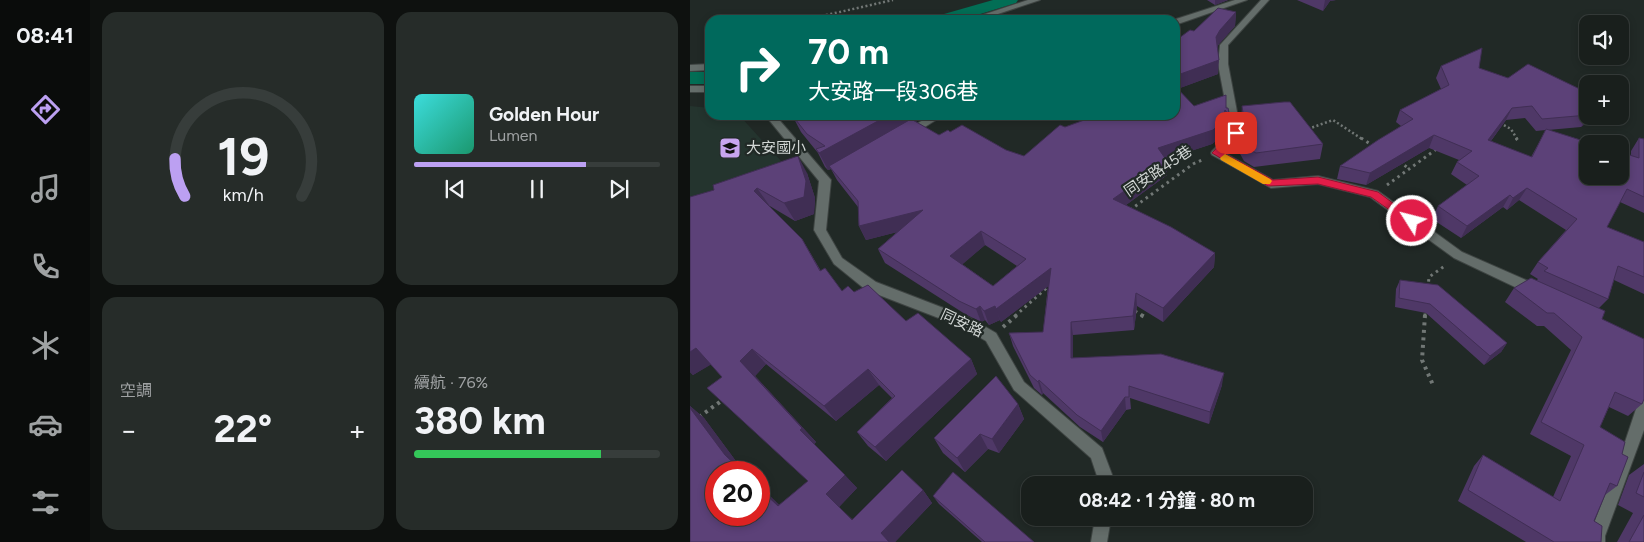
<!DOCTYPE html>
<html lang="zh-TW">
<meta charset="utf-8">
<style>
:root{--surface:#191f1c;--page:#262c29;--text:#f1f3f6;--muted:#9fa2a3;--line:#373d3b;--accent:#bca0f2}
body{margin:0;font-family:Figtree,"Noto Sans TC",sans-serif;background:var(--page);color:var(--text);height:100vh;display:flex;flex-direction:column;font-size:19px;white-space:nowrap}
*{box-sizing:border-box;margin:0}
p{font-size:16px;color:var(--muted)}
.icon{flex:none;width:28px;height:28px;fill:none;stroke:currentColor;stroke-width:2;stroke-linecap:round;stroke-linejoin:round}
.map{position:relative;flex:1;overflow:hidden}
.side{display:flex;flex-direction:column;gap:12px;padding:12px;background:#0e110f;width:600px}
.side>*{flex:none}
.banner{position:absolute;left:15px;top:15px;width:475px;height:105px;border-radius:15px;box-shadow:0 2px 8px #0003,0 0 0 1px var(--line);background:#00695c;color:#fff;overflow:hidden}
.buttons{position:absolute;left:889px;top:15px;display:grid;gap:10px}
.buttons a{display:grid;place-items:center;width:50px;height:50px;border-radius:10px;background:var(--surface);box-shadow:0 2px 8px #0003,0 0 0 1px var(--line);font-size:25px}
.speed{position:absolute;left:15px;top:461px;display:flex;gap:10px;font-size:25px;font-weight:700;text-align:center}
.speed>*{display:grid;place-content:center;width:65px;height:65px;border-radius:50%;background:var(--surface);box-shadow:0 2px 8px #0003,0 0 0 1px var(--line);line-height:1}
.speed .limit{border:8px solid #d22;background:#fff;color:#111}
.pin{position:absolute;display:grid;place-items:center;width:42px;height:42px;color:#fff;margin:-21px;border-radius:10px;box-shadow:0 2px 8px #0006}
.me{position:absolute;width:55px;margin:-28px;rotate:306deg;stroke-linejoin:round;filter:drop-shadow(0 0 4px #0008)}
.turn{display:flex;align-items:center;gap:18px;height:105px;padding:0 20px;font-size:22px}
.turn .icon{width:65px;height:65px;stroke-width:2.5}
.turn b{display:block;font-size:35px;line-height:42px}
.big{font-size:38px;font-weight:700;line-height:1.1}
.side .widget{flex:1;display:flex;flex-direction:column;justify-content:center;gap:8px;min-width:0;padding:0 18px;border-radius:15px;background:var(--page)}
.side .dial{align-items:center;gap:0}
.dial svg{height:130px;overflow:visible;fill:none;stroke:var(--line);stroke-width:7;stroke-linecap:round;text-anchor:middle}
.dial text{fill:var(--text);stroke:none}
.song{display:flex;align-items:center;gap:15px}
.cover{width:60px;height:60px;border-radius:8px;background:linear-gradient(135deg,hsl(180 70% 55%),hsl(160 70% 35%))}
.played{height:5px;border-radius:2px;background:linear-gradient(90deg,var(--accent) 70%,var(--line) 70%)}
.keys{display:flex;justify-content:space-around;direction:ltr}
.heat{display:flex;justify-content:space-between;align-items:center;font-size:28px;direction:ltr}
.charge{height:8px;border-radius:4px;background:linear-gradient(90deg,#34c759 76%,var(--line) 0)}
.side .tiles{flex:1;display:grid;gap:12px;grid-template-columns:repeat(2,1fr)}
.trip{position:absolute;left:331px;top:476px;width:292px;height:50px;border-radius:15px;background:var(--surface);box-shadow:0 2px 8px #0003,0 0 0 1px var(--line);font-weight:700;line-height:50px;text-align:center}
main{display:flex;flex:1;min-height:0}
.dock{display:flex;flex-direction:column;width:90px;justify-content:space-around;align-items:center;background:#0a0c0b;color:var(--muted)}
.dock .icon{width:35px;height:35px}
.dock .selected{color:var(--accent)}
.dock b{font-size:22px;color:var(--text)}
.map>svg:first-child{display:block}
</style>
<main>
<nav class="dock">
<b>08:41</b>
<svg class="icon selected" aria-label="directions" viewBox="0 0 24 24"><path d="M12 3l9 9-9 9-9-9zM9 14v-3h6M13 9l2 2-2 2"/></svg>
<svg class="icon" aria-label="music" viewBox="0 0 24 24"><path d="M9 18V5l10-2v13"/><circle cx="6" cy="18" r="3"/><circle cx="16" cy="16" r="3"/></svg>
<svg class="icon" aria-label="phone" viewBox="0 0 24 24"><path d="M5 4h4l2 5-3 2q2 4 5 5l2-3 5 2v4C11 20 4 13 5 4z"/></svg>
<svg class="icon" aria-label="climate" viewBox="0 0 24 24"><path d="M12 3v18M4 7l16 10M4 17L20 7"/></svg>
<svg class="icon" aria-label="car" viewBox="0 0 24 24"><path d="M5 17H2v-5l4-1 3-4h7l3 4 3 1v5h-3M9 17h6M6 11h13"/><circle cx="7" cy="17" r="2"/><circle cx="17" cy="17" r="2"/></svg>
<svg class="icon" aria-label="filters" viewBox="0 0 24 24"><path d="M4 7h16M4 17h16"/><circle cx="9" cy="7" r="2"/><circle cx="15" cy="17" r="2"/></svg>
</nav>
<section class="side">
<div class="tiles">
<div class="widget dial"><svg viewBox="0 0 100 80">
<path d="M14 69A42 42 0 1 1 86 69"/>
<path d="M14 69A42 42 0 0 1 8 46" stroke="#bca0f2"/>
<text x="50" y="56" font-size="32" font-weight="700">19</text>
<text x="50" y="72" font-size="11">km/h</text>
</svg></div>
<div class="widget">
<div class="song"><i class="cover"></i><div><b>Golden Hour</b><p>Lumen</p></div></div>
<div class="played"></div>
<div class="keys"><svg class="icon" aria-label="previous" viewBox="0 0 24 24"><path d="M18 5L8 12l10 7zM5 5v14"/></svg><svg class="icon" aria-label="pause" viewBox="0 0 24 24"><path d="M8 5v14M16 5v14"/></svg><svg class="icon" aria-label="next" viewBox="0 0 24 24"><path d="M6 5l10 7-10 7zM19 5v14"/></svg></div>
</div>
<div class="widget"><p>空調</p>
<div class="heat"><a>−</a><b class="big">22°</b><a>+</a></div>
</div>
<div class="widget"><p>續航 · 76%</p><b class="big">380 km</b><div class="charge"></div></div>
</div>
</section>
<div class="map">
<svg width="954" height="542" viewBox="0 0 954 542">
<rect width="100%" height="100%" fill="#212926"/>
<path fill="#24342e" d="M0,106l20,2v7h29l42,46 -91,48z"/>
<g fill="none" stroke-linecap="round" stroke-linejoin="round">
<path fill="#026e55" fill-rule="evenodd" d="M303,0h25l-2,3 -55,17h-26l2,-4z
M0,72h20v12h-20z"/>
<g stroke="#3e4442" stroke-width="2">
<path id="minor" d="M338,0h12l-60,20h-13z
M545,0h12l-69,24 -3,1v-5h-2z
M571,0h8l-41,45v19l13,69 -18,19 50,28 45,-4 60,15 84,61 80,35 1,4 -1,4h-10l-78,-37 -84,-61 -52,-13 -47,4 -59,-33 -1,-2 1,-2 19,-19 -13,-68 2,-19z
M20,64v6l-20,1v-6z
M0,86h20v6h-20z
M75,115h10l56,65 -5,50 16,28 34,24 96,37 24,14 28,49 78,66 14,37h-16l-9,-27 -77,-68 -28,-49 -24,-14 -96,-37 -32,-26 -20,-34 5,-49z
M242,115h12l-32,20h-8l-1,-2 1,-2z
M954,399v31l-39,106v6h-16v-6l31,-79 17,-51 2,-5z
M405,518h16l-4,24h-16z"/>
</g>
<path stroke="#717775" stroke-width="2.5" stroke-dasharray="2 2.5" stroke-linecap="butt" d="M114,20l89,-20
M810,123l11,6 6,10
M618,129l25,-9 29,19"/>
<path stroke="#717775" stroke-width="3" stroke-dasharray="2.5 4" stroke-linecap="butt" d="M671,138l14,9
M826,138l3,4
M709,162l11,7
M697,185l51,-37
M440,210l63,-46 9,-4
M738,288l1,-11 17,-12
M445,311l8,5
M325,316l36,-32
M735,316v-7"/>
<path stroke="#717775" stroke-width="4" stroke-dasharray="3 4.5" stroke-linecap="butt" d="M451,315l4,2
M735,315l-3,45 11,25
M313,327l14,-12
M9,417l25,-18"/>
<use href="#minor" fill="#646d6a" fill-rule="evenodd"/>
</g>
<path fill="#4f3867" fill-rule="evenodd" d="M517,0h21l-13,5z
M607,0h39l-6,1 -7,10z
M546,12l-1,14 -16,18 -2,3 1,27 -41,15 17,17 32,2 4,9 -1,14 -5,-7 -2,12 -10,8 -46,15 1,16 -41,30 89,48 -1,14 -51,55 -26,-16 -3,24 -61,5v23l149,27 -13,39 -79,-26 1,11 -5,1 -23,32 -23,-15 -37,-34 -1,2 -8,-7 -21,-42 -4,-13 34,-1 5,-46 -47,36 -1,-2 -11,5 -4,-5 -4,2 -16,-8 -80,-51 -7,-14 19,-17 -31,8 -7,-14 -1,-19 -21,-27 -6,-11 -3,1 -3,-3 -7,-14 -17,-21 -9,-17 123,7 24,13 11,-3 74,24 41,-29 110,-12v-74zM295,245l32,21 -24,20 -31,-22z
M751,66l38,2 29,10 80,15v23h7l-14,11 -33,3 83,25v-4l8,-13 5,1v74l-24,-11 -13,25 37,15v52l-30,-14 -6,19 -9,9 3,11 40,85 -14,12 -19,-9 -9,20 22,27 -5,32 -12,9 -11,26 7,21h-75l-68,-41 16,-35 9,-11 70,42 18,-41 -41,-22 41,-84 -27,-24h-7l-32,-24 9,-14 23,-8 1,-1 -8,-5 8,-12 28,-32 -47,-30 -12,10 -4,-3 -42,31 -29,-19 6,-13 29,-21 -16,-11 6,-12 2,-2 -30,-12 -63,37 -29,-6 3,-13 61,-40 -5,-4 4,-12 41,-21 -5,-11zM835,118l11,13 10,-1 -15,27 -40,-16 15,-21z
M552,106l81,38 -3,15 -66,8 -10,-6 -10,-18 2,-15 5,-5z
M117,173l8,25 -1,16 -19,7 -27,-16 34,34 19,32 21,20 12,1 117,67 6,15 -91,87 -18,-15 -11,-14 35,-34 -13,-13 -43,36 -70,-57 -11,12 61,66 -2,2 43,44 -18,19 13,12 71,-29 9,13 -37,39h-205v-136l14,12 37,50 5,4h-30l63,33 29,-24 -86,-104 -11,-13 -18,11 -3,-3v-175z
M710,280l107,63 -6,9 -17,13 -58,-52 -31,-6 1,-18z
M328,404l6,15 -25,34 -11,-4 -23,23 -22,-19 -9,-15z
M954,464v78h-27l16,-29 -15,-8 11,-30z
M243,496l101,46h-52l-43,-38z"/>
<path fill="#402e54" d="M525,0h13l-13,5z
M635,0h11l-6,1 -7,10z
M546,12l-1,14 -16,18 -4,7 1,-14 4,-7z
M529,60l-1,14 -43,16v-14z
M822,108l-6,12 -24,33 6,-13z
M535,110l-3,26 -10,8 -54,18v-14z
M199,115h38l-13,8 -85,43 2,3 -3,1 -9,-17z
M898,116h7l-14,11z
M744,135l-5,13 -63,37 4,-12z
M108,156l9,17 8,25 -1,16 -19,7 -11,-18z
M477,161v14l-52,38 -2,-14z
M67,188l12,17 -3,3 -12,-17z
M837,188l-8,12 -12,10 6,-12z
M820,195l-7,12 -42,31 6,-12z
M233,210l6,14 -63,16 -7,-14z
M291,231l4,14 -29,25 -6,-14z
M525,253l-1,14 -51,55v-14z
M361,268l3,14 -53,40 -5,-13z
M446,293l1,13 -3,24 -1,-14z
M290,306l5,14 -4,2 -5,-13z
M305,306l5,14 -11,5 -5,-14z
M381,322l2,13v36l-2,-13z
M817,343l-6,9 -17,13 6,-9z
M6,348l16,16 -19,11 -3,-3v-20z
M62,349l14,15 -11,12 61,66 -2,2 -14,-14 -60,-69z
M281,359l6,15 -91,87 -11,-14z
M178,369l11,16 -43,36 -12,-15z
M534,373l-2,12 -13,39 1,-12z
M349,380l4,13 -1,2 -4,-13z
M435,397l1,13 -23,32 -2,-11z
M328,404l6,15 -25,34 -7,-14z
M0,406l14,12 37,50 5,4h-3l-18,-17 -35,-41z
M290,434l8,15 -23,23 -8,-14z
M155,475l12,13 -18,19 -13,-13z
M69,485l34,33 -15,-12 -19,-18z
M233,490l9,13 -37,39h-6l-8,-9z"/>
<path fill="#5c4178" stroke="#402e54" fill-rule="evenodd" d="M528,8l18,4 -16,18 -4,7 3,23 -44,16v-35l15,-11 4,1z
M792,48l-3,20 29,10 20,-14 60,29v22l-46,4 -10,-13 -20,2 -24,32 44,17 14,-28 47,15h-5v32h32v-24l19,6v-20l5,1v58l-17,-8 -20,38 37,15v35l-26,-11 -10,33 -64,-28 4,-3 -10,-6 39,-43 -50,-31 -14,10 -3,-3 -43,31 -29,-20 41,-30 -22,-14 15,-11 -38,-16 -64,38 -30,-7 38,-26 35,-21 -13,-9 49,-25 -8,-19z
M485,86l19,20 32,-11v13h2l2,9 -5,-7 -2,11 -10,9 -55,18 9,13 -54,38 58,28 44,26 -52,55 -27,-15 -3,23 -62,6v36l90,-4 63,19 -14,39 -81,-26v11h-4l-24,34 -24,-16 -38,-35 -1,2 -8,-7 -21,-42 34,-1 8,-64 -55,41 -1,-3 -11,5 -4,-5 -4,3 -17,-8 -81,-52 45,-39 -64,16 -1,-25 -29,-35 82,-47 28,16 9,-5 2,2 12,-7 44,25 18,6 36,-31 5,2 33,-12h77zM291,231l45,28 -33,27 -43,-30z
M594,102h6l33,42 -67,9 -11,-6 -9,-19 8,-9 -2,-13z
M102,115h97l-70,38 -3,-4 9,-3 -18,-12z
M108,156l8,25 -2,16 -20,6 -27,-15 -3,3 48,48 18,32 5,-3 17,23 6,-5 6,6 14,-7 38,36 12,-8 53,46 -96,88 -18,-15 38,-36 -27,-27 -44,37 -72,-57 -12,12 62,67 -2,2 45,45 -19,19 26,26 50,-50 21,20 -42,43 8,9h-199v-134l35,47 18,17h-27v43h43v-27l19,18 30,-25 -101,-93 15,-11 -26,-29 -6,4v-155l24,-7 -1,-5z
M841,278l74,33 -3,8 42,20v60l-2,5 -27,-12 -15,35 25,15 -3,12 6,3 -11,29 -7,-3 -16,38 8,5 -1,16h-47l-86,-52 15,-35 77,46 24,-56 -43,-23 41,-85 -28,-24h-7l-33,-25z
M710,280l38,5 69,58 -17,13 -60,-52 -31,-6z
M306,376l22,28 -26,35 -12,-5 -23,24 -23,-20z
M263,472l81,70h-49l-52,-46z
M954,472v25l-8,-4z
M954,515v27h-15z"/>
<path fill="#e11d48" stroke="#92132f" d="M546,130l4,3 -18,19 51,28 45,-3 60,15 39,29 -1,2h-8l-37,-26 -53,-13 -50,2 -56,-33 20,-22z"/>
<path fill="#f59e0b" d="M535,154l45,25 2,2 -2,3h-7l-42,-24 -1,-2z"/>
<defs>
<g id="school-square" transform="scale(1.125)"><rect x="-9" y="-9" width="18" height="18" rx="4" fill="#c8a5ef" stroke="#212926"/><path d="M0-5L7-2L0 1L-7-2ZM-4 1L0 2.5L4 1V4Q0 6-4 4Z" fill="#111"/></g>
</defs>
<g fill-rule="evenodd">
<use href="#school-square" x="40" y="148"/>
</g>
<g text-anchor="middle" stroke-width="4.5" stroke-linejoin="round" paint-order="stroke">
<g font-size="15" fill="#d1d6d4" stroke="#212926" text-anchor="start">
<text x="56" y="153">大安國小</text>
</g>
<g font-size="15" fill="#d1d6d4" stroke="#212926">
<text transform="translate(468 171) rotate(-34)" y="5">同安路45巷</text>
<text transform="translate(272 323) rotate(25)" y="5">同安路</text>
</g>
</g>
</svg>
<div class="buttons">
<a><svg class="icon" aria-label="sound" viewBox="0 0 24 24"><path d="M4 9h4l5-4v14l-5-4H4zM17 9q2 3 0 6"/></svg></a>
<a>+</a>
<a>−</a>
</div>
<div class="speed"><div class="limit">20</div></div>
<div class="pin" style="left:546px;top:133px;background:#d93025"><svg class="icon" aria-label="arrive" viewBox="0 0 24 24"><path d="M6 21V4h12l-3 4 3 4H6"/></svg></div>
<svg class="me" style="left:722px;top:221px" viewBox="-20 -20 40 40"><circle r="17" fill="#e11d48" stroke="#fff" stroke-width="3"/><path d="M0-11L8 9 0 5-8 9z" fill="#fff"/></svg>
<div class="trip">08:42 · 1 分鐘 · 80 m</div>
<div class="banner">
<div class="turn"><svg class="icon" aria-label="right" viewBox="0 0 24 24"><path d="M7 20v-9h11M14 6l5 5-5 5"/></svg><div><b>70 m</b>大安路一段306巷</div></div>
</div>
</div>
</main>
